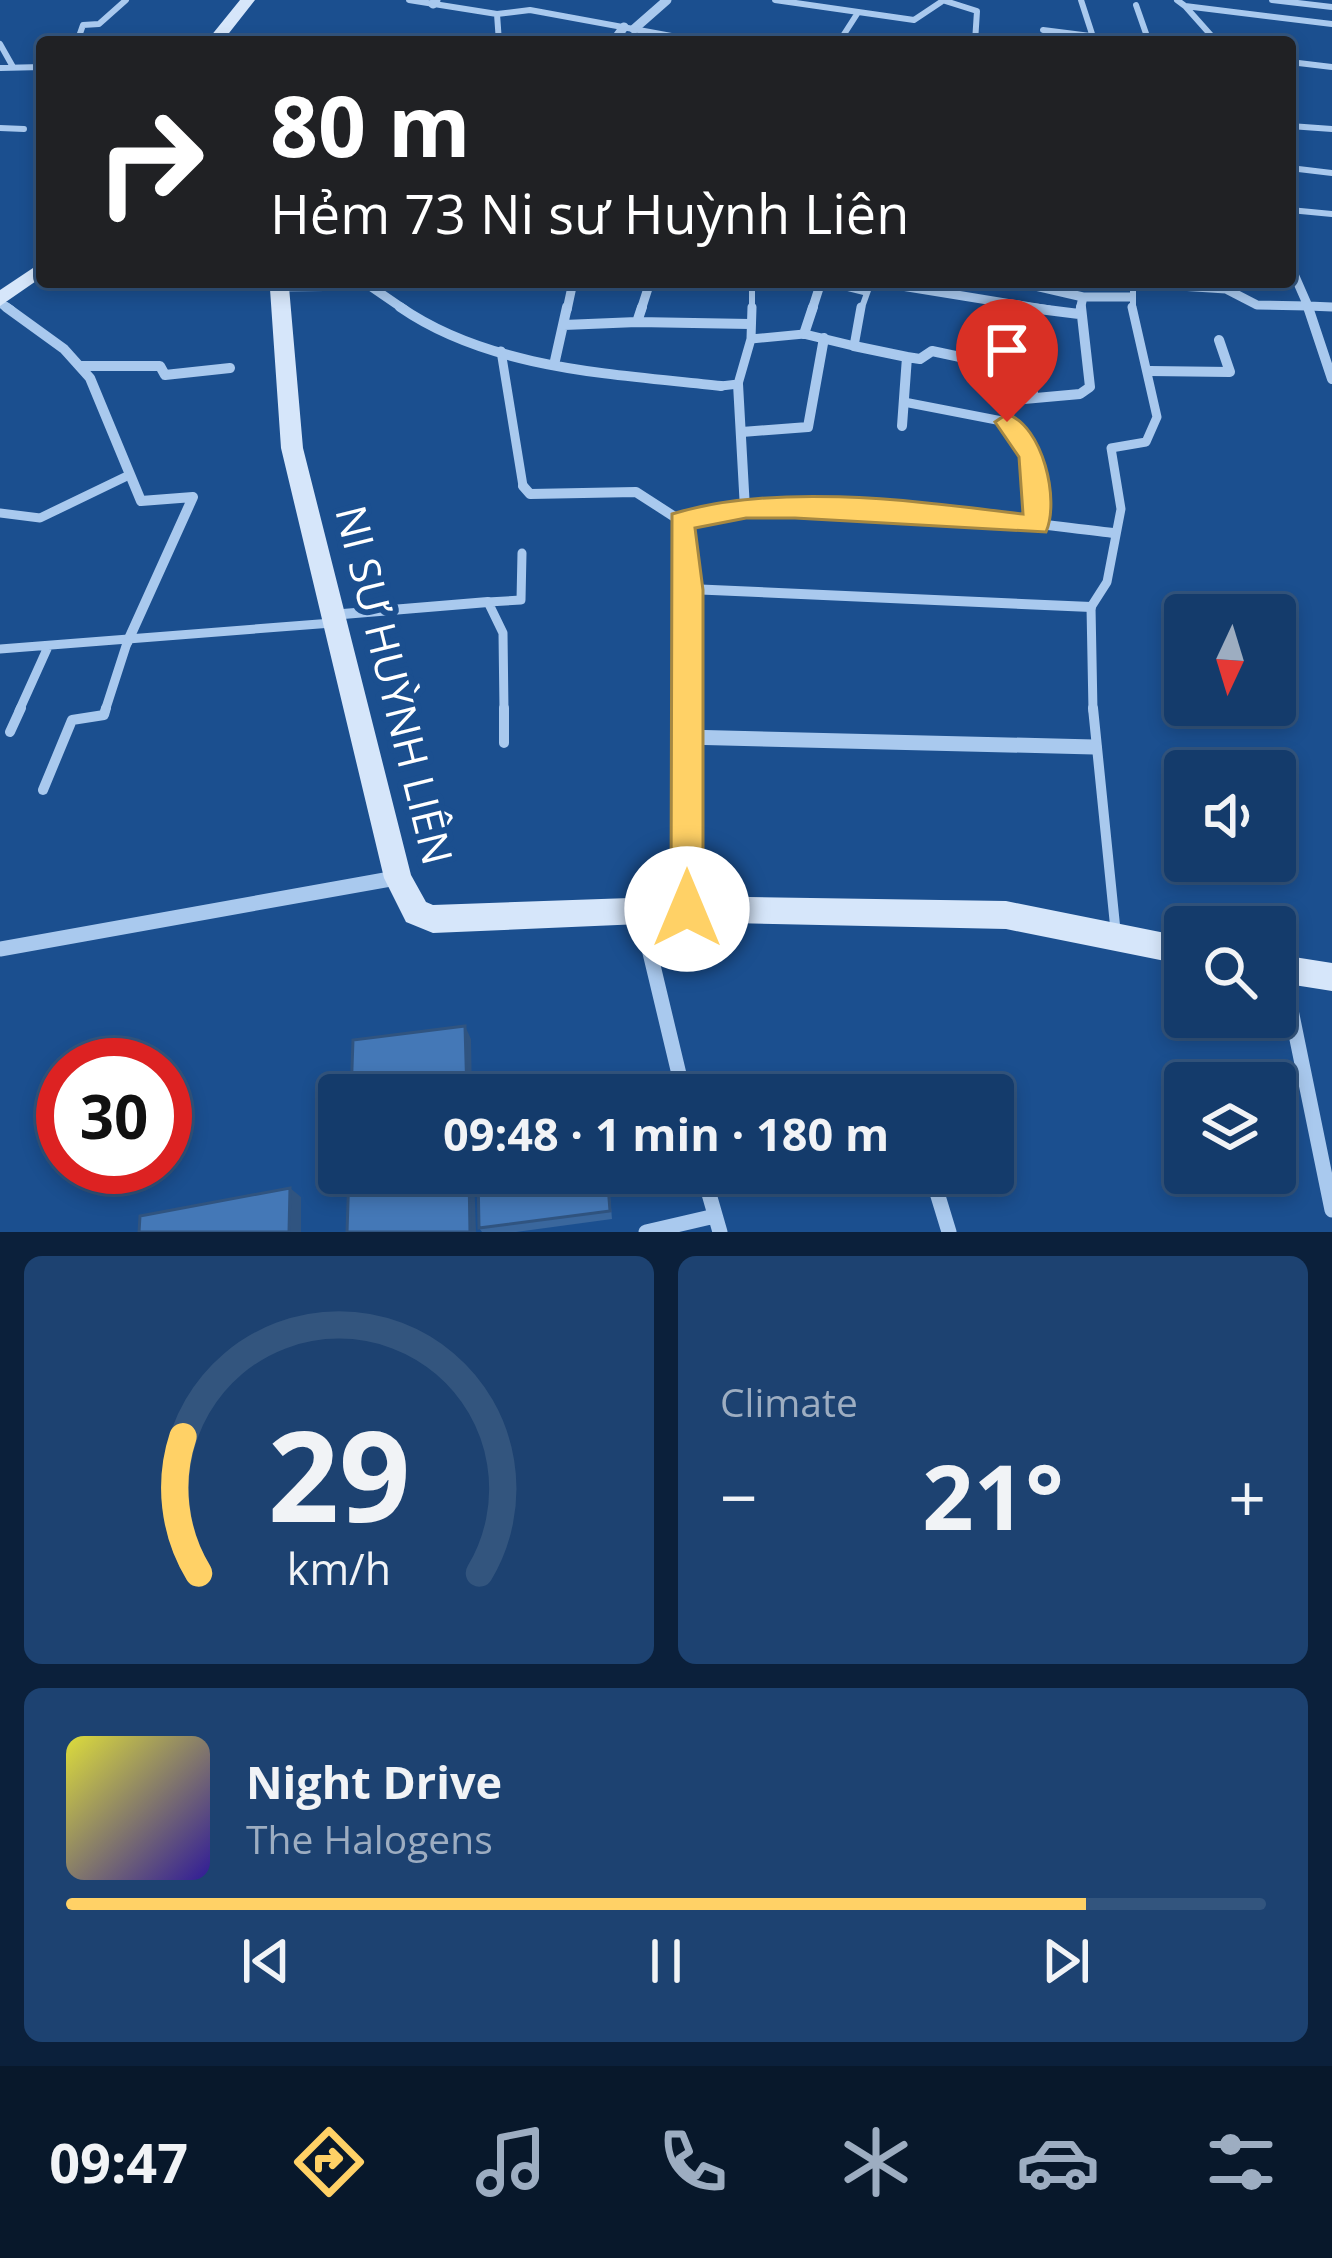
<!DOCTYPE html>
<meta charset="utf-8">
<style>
:root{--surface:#143b6b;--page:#1d4271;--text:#f1f3f6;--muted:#9dadc1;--line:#33557e;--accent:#ffd166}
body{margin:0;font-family:"Open Sans",sans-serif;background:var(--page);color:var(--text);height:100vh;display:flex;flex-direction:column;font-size:45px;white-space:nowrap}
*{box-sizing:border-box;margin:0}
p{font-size:39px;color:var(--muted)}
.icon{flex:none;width:66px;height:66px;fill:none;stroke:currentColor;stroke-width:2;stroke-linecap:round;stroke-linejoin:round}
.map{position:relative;height:1232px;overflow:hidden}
.panel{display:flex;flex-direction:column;gap:24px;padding:24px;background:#0b203b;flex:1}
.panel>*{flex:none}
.hud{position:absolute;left:36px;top:36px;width:1260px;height:252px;border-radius:12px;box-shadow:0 6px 18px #0003,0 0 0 3px var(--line);background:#202124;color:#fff;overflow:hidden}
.needle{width:78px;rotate:184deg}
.buttons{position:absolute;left:1164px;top:594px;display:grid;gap:24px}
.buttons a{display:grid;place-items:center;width:132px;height:132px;border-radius:12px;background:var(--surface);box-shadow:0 6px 18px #0003,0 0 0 3px var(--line);font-size:60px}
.speed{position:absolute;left:36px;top:1038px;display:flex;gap:24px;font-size:60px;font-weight:700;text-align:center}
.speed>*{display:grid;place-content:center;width:156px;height:156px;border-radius:50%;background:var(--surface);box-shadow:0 6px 18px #0003,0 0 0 3px var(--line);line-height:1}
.speed .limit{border:18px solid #d22;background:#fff;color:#111}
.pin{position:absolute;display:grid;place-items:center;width:102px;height:102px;color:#fff;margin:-123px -51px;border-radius:50% 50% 50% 0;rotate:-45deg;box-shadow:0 0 12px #0007}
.pin .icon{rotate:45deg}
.me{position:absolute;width:132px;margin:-66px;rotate:0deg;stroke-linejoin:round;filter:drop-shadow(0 0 9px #0008)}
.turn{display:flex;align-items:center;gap:42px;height:252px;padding:0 36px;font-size:54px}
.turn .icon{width:156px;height:156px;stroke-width:2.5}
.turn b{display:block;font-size:84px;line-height:102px}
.big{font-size:90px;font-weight:700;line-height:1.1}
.panel .card{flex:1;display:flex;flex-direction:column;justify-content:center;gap:18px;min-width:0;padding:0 42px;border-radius:18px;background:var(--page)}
.panel .dial{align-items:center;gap:0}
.dial svg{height:312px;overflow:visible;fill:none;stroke:var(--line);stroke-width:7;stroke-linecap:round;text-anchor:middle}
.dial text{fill:var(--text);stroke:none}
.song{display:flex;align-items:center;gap:36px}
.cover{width:144px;height:144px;border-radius:18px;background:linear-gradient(135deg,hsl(60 70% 55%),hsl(250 70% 35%))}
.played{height:12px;border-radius:6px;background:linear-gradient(90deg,var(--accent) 85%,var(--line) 85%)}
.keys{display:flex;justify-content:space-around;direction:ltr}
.heat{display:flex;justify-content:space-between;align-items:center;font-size:66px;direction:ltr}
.panel .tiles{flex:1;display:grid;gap:24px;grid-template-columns:1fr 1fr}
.card:last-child{grid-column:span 2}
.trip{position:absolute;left:318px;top:1074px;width:696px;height:120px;border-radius:12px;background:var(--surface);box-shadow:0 6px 18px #0003,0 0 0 3px var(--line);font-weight:700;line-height:120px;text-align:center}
.tabs{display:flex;height:192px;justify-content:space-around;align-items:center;background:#08182b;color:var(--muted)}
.tabs .icon{width:84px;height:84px}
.tabs .active{color:var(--accent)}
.tabs b{font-size:54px;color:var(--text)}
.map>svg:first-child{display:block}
</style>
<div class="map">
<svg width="1332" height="1232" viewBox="0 0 1332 1232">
<rect width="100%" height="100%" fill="#1b4f8f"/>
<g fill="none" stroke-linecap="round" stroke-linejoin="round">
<path stroke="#a9c9ee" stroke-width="6" d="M409,0l88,14 33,-4 174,32
M775,0l139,20 27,-18
M942,0l35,11 -2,31
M1081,0l12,37
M1177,0l8,6 147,18
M1272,0l60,7
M1136,5l13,37
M1185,6l32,36
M497,14l2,28
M1043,30l95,12
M77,42l6,-17 16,-1 27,-24
M839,42l18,-28
M0,44l13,23
M1290,62l42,5
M0,68l42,-1
M1290,126l42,3
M0,128l24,1
M1290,168l42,5
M1290,210l42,4
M824,282l40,10
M752,310v-28
M861,310l10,-28
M1133,310v-28"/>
<path stroke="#a9c9ee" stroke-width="9" d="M751,339l1,-32
M501,351l22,135
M721,386l17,-2 13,-45 53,-5 50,12 7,-39
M904,402l103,20
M0,513l40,5 85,-41
M0,649l332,-26
M19,711l28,-62
M105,711l22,-68
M504,711l-1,-78 -15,-31 33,-2 1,-47
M1093,711l-2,-104 16,-25 14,-73 -10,-61 35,-6 11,-25 -25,-110"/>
<path stroke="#a9c9ee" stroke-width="10" d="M504,708v35
M1093,708l23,227
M10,732l11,-24
M43,790l29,-70 32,-5 2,-7"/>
<path stroke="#a9c9ee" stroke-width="9" d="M433,4l3,-4
M634,29l33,-29
M613,42l11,-15
M877,282l172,28
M1018,282l65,15h47
M1133,283l93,6 31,16 51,1 -18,-41
M279,287l91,-1 35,24
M0,303l11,7
M567,310l6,-28
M641,310l9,-28
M812,310l9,-28
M1080,310l3,-13
M1309,310l-1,-4 24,1"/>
<path stroke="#a9c9ee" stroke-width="10" d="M6,307l58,42 26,29 51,123 52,-4 -66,146
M400,307c91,63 215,67 321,79
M642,307l-5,15 113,2
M1023,307l56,7
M1308,307l24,72
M564,325l73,-3
M804,334l9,-27
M1027,341l6,54
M854,346l53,11 -5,69
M907,357l13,2 12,-8 61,13
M554,365l13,-58
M82,366h78l5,9 65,-7
M1150,371l80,1 -11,-32
M738,384l7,125
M742,432l66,-5 16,-89
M523,486l7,8 106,-2 45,29
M1037,525l-6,-69 -24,-34 6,-22 67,-6 10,-7 -9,-80
M689,589l402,18
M331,615l157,-13
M688,711l1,-122 -8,-68c144,-29 288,-5 432,12"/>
<path stroke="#a9c9ee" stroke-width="15" d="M685,737l409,10
M687,908l1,-200
M640,911l44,184
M0,949l396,-71
M1283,971l49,239
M703,1173l17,59
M931,1173l18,59
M707,1189l110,-16
M646,1232l69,-16"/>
<path fill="#d6e6fa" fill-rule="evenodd" d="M240,0h15l-33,42h-16z
M42,262v15l-42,29v-16z
M262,282h23l4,5 14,161 108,427 15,27 7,3 254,-9 319,5 179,36v28l-179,-36 -319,-7 -254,11 -27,-11 -22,-44 -103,-430 -11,-159z
M1275,954l57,9v28l-57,-9z"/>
</g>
<path fill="#3a679d" d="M608,1173l4,46 -96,13h-34l-3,-4z"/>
<path fill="#305480" d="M465,1026l6,13 1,56h-5z
M469,1173h5l2,59h-6z
M290,1188l11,9v35h-12z"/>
<path fill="#4478b7" stroke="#305480" stroke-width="3" d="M465,1026l2,69h-116l2,-55z
M349,1173h120l1,59h-123z
M478,1173h129l3,38 -131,17z
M290,1188l-1,44h-150l1,-16z"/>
<path fill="#ffd166" stroke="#a68842" stroke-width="3" d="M1007,414c36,12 53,86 39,118l-251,-14h-49l-51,10 8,62v319l-5,11 -11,4 -12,-4 -4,-11 1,-395c104,-32 244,-13 351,0l-4,-57 -24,-35z"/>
<g text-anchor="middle" stroke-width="12" stroke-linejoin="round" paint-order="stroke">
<g font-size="42" fill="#fff" stroke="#1b4f8f">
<text transform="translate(394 685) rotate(76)" y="15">NI SƯ HUỲNH LIÊN</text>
</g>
</g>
</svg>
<div class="buttons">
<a><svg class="needle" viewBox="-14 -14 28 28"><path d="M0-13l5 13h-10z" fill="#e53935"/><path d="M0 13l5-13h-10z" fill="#9dadc1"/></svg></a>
<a><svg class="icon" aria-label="sound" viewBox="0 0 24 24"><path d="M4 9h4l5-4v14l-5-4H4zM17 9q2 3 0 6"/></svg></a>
<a><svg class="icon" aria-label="search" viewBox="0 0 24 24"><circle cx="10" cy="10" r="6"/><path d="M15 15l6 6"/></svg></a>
<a><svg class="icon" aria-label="layers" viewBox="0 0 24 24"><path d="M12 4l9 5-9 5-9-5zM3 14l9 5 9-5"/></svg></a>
</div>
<div class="speed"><div class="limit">30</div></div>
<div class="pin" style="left:1007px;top:422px;background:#d93025"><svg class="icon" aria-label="arrive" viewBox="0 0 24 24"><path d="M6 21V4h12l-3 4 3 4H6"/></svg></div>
<svg class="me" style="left:687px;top:909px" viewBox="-20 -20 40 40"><circle r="19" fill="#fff"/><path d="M0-13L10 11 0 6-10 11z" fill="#ffd166"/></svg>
<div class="trip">09:48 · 1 min · 180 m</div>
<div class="hud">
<div class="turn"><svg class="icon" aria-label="right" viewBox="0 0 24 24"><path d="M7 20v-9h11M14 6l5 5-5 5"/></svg><div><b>80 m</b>Hẻm 73 Ni sư Huỳnh Liên</div></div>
</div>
</div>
<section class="panel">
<div class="tiles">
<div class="card dial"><svg viewBox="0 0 100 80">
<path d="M14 69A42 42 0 1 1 86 69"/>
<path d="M14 69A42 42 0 0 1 10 34" stroke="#ffd166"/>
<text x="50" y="56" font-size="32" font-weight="700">29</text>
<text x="50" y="72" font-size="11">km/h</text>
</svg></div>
<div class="card"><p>Climate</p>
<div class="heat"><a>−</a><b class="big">21°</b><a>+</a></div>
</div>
<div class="card">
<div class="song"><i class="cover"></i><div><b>Night Drive</b><p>The Halogens</p></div></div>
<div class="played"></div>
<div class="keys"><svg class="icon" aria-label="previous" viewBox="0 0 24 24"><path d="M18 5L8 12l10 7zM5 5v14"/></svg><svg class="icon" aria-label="pause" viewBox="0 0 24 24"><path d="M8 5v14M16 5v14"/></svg><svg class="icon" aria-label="next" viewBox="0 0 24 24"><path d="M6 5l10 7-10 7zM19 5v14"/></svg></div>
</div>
</div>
</section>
<nav class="tabs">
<b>09:47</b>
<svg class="icon active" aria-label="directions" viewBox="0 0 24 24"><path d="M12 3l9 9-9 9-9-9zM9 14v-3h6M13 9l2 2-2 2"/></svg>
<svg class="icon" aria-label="music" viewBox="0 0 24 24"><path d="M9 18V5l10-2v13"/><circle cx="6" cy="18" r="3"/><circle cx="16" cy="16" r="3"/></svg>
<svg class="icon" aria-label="phone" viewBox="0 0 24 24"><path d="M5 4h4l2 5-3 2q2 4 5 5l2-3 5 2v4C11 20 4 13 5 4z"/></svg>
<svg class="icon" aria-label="climate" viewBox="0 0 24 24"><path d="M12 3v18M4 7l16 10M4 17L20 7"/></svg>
<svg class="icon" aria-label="car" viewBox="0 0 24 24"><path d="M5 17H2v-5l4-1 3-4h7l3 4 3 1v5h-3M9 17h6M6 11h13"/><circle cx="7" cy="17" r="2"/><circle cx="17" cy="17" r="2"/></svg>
<svg class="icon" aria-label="filters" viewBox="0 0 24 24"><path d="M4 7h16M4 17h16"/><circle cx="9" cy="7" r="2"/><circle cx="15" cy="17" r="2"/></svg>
</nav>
